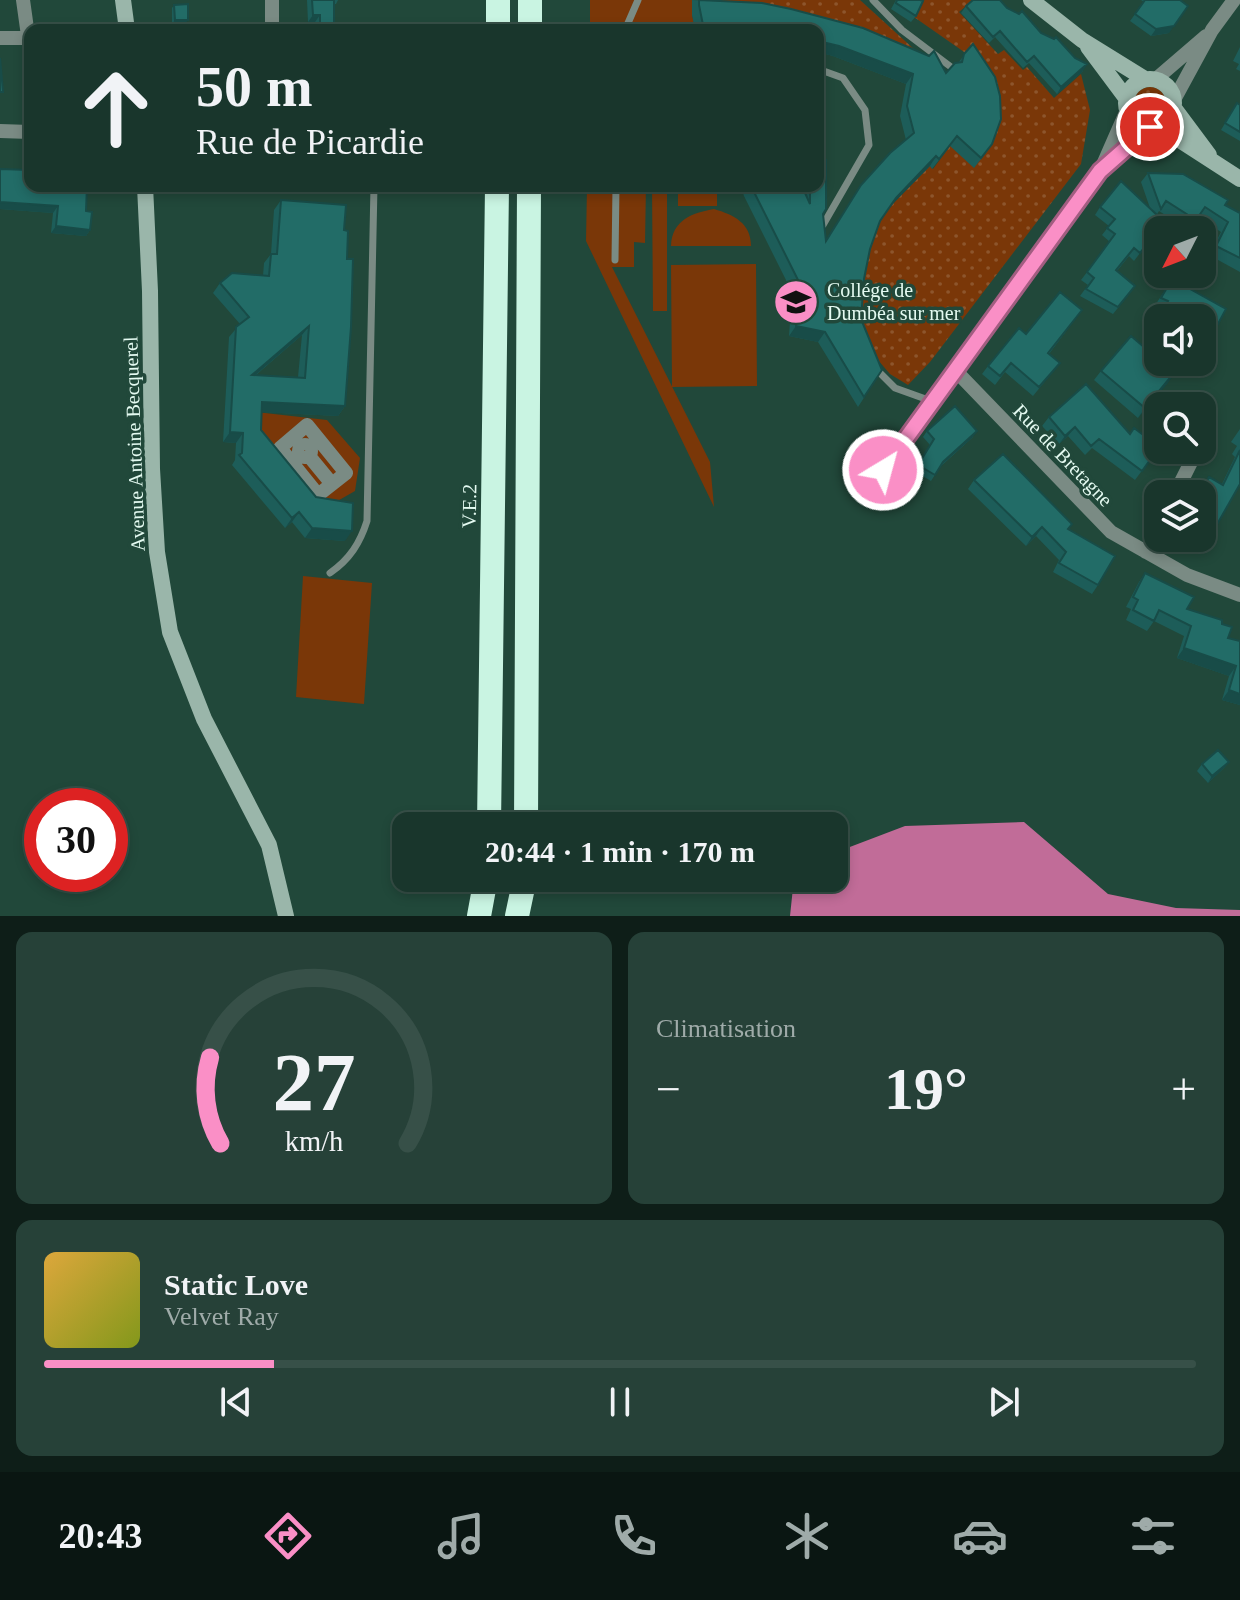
<!DOCTYPE html>
<html lang="fr">
<meta charset="utf-8">
<style>
:root{--surface:#19362c;--page:#264138;--text:#f1f3f6;--muted:#9faba9;--line:#375048;--accent:#fa8fc6}
body{margin:0;font-family:"Times New Roman",serif;background:var(--page);color:var(--text);height:100vh;display:flex;flex-direction:column;font-size:30px;white-space:nowrap}
*{box-sizing:border-box;margin:0}
p{font-size:26px;color:var(--muted)}
.icon{flex:none;width:44px;height:44px;fill:none;stroke:currentColor;stroke-width:2;stroke-linecap:round;stroke-linejoin:round}
.map{position:relative;height:916px;overflow:hidden}
.drawer{display:flex;flex-direction:column;gap:16px;padding:16px;background:#0e1e18;flex:1}
.drawer>*{flex:none}
.hud{position:absolute;left:24px;top:24px;width:800px;height:168px;border-radius:16px;box-shadow:0 4px 12px #0003,0 0 0 2px var(--line);background:#19362c;color:var(--text);overflow:hidden}
.needle{width:52px;rotate:228deg}
.controls{position:absolute;left:1144px;top:216px;display:grid;gap:16px}
.controls a{display:grid;place-items:center;width:72px;height:72px;border-radius:16px;background:var(--surface);box-shadow:0 4px 12px #0003,0 0 0 2px var(--line);font-size:40px}
.speed{position:absolute;left:24px;top:788px;display:flex;gap:16px;font-size:40px;font-weight:700;text-align:center}
.speed>*{display:grid;place-content:center;width:104px;height:104px;border-radius:50%;background:var(--surface);box-shadow:0 4px 12px #0003,0 0 0 2px var(--line);line-height:1}
.speed .limit{border:12px solid #d22;background:#fff;color:#111}
.pin{position:absolute;display:grid;place-items:center;width:68px;height:68px;color:#fff;margin:-34px;border:4px solid #fff;border-radius:50%;box-shadow:0 2px 8px #0007}
.me{position:absolute;width:88px;margin:-44px;rotate:37deg;stroke-linejoin:round;filter:drop-shadow(0 0 6px #0008)}
.turn{display:flex;align-items:center;gap:28px;height:168px;padding:0 40px;font-size:36px}
.turn .icon{width:104px;height:104px;stroke-width:2.5}
.turn b{display:block;font-size:56px;line-height:68px}
.big{font-size:60px;font-weight:800;line-height:1.1}
.drawer .tile{flex:1;display:flex;flex-direction:column;justify-content:center;gap:12px;min-width:0;padding:0 28px;border-radius:16px;background:var(--page)}
.drawer .dial{align-items:center;gap:0}
.dial svg{height:208px;overflow:visible;fill:none;stroke:var(--line);stroke-width:7;stroke-linecap:round;text-anchor:middle}
.dial text{fill:var(--text);stroke:none}
.song{display:flex;align-items:center;gap:24px}
.cover{width:96px;height:96px;border-radius:12px;background:linear-gradient(135deg,hsl(40 70% 55%),hsl(70 70% 35%))}
.played{height:8px;border-radius:4px;background:linear-gradient(90deg,var(--accent) 20%,var(--line) 20%)}
.keys{display:flex;justify-content:space-around;direction:ltr}
.heat{display:flex;justify-content:space-between;align-items:center;font-size:44px;direction:ltr}
.drawer .tiles{flex:1;display:grid;gap:16px;grid-template-columns:1fr 1fr}
.tile:last-child{grid-column:span 2}
.trip{position:absolute;left:392px;top:812px;width:456px;height:80px;border-radius:16px;background:var(--surface);box-shadow:0 4px 12px #0003,0 0 0 2px var(--line);font-weight:800;line-height:80px;text-align:center}
.menu{display:flex;height:128px;justify-content:space-around;align-items:center;background:#0a1612;color:var(--muted)}
.menu .icon{width:56px;height:56px}
.menu .on{color:var(--accent)}
.menu b{font-size:36px;color:var(--text)}
.map>svg:first-child{display:block}
</style>
<div class="map">
<svg width="1240" height="916" viewBox="0 0 1240 916">
<defs>
<pattern id="grass-dots" width="8" height="8" patternUnits="userSpaceOnUse" patternTransform="scale(2)"><rect width="8" height="8" fill="#7a3708"/><path d="M2 2h.1M6 6h.1" fill="none" stroke="#8d552c" stroke-width="1.8" stroke-linecap="round"/></pattern>
</defs>
<rect width="100%" height="100%" fill="#21483a"/>
<path fill="url(#grass-dots)" d="M696,0h164l67,61 -71,-23z
M904,0h69l-14,12 39,42 6,-4 19,20 4,-3 27,31 27,-24 9,36 -9,54 -151,198 -22,23 -18,-11 -18,-21 -17,-35 19,-87 15,-23 37,-46 7,7 17,-23 17,-92 -53,-37z
M1134 103a16 16 0 1 1 32 0a16 16 0 1 1-32 0Z"/>
<path fill="#7a3708" d="M590,0h102v15l4,15h-106z
M587,186h59l-1,57 -11,-1v25h-22l98,195 4,45 -128,-266z
M652,186h15v125h-14z
M678,186h39v20h-39z
M714,209c20,6 37,14 37,37h-80c1,-26 21,-33 43,-37z
M756,264l1,122 -85,1 -1,-122z
M256,412l71,8 33,38 -5,33 -28,16 -73,-67z
M303,576l69,7 -8,121 -68,-7z"/>
<path fill="#c16c98" d="M1024,822l84,72 68,14 64,2v6h-450l4,-38h40v-25l71,-27z"/>
<g fill="none" stroke-linecap="round" stroke-linejoin="round">
<path stroke="#7a8b84" stroke-width="7" d="M873,0l29,30 49,37
M626,29l38,1
M625,30l13,-30
M818,69l25,9 22,32 4,35 -46,80
M615,260l1,-74
M878,371l17,17 39,14
M330,573c20,-14 30,-30 37,-52l7,-335"/>
<path stroke="#7a8b84" stroke-width="14" d="M23,0l7,50
M272,30v-30
M0,38h28
M1156,79l50,-43
M1174,100l38,-70 22,-30
M0,131l30,1
M1102,167l25,-57
M955,370l156,162 76,43 53,20
M307,425l39,48 -28,22 -38,-47z
M1202,440l8,-15
M299 451a6 6 0 1 1 12 0a6 6 0 1 1-12 0Z
M309,456l23,28
M883,470l217,-299 50,-44
M1175,494l22,-44
M1146,552l12,-24"/>
<path stroke="#9ab6aa" stroke-width="16" d="M123,0l4,30
M1031,0l51,40 63,39
M1088,47l38,51
M1126 103a24 24 0 1 1 48 0a24 24 0 1 1-48 0Z
M1174,108l35,47
M1158,126l82,53
M145,186l5,105 2,178 5,83 13,80 34,87 65,126 17,71"/>
<path stroke="#c9f4e2" stroke-width="24" d="M498,30v-30
M530,30v-30
M489,826l8,-640
M526,826l3,-640
M479,916l7,-38
M517,916l8,-38"/>
</g>
<path fill="#1d5d59" fill-rule="evenodd" d="M307,0h31l-2,4h-2v23l7,3h-26v-8h-7z
M692,0l70,3 29,6 72,19 66,28 5,-5 12,22 9,-10h3l15,-19 22,33 5,19 1,23 -9,25 -7,10 -11,14 -24,-22 -18,23 -2,-3 -40,40 -10,15 -10,28 -6,30 -3,40 21,51 -24,37 -40,-65 -29,-6 3,-44 -48,-96 -3,-10h61l1,4v-4h15v-26h8v49l-3,5 3,26 35,-55 29,-32 16,-13 -6,-24 6,-32 -73,-28 -15,-4v-22h-123l-3,-15z
M896,0h24l-4,16 -5,6 -20,-13z
M1141,0h39l-11,33 -18,3 -21,-15 14,-19z
M174,5l12,18 -14,1v-16z
M966,6l41,2 34,25 42,38 -26,23 -28,-31 -6,5 -28,-31 -6,6 -28,-30z
M1240,47v24l-4,-2 3,-5 -6,-3z
M1237,103l3,2v36l-19,-11z
M0,169l86,42 4,19 -4,6 -35,-3 2,-20 -53,-4z
M1148,173l77,32 15,8v59l-31,-17 12,-23 -23,-15 -9,13 -30,-19 -9,15 6,6 -22,29 -5,-5 -12,15 13,22 -17,21 -33,-18 8,-11 -7,-5 29,-38 -8,-7 7,-9 -14,-11 5,-8 50,1 -9,-26z
M281,200l63,30 1,176 -7,10 -76,-4 -1,18 84,111 -40,-3 -13,-16 -7,6 -53,-63 3,-5 1,-17 -13,-1 6,-105 11,-13 -27,-31 7,-10 43,-7 1,-13 7,-9 3,-44zM302,335l-4,42 -42,-2z
M1172,279l54,30 -22,38 -2,-1v-28h-44v5l-3,-1 6,-11 -7,-4z
M1082,310l-33,44 11,9 -27,33 -28,-24 -10,13 -13,-11 6,-8 38,-32z
M1101,371l73,2 -36,45 -44,-38z
M1049,417l81,17 28,15 -23,31 -43,-32 -7,7 -17,-19 -9,8 -17,-18z
M1240,429v55l-30,52 -8,-4v-38h-3l10,-17 13,7 13,-27 -3,-3 5,-8 -6,-4z
M927,431l46,6 -33,30 -9,14 -17,-10 16,-26 -7,-8z
M974,480l98,44 -3,5 29,56 -6,9 -39,-22 6,-12 -23,-24 -10,10 -58,-57z
M1145,573l42,36 35,15 6,14 12,3v64l-18,-5 7,-24 -52,-18 7,-22 -30,-15 -7,10 -21,-11 5,-11 -5,-2 13,-25z
M1229,762l-5,6 -16,15 -11,-12 5,-7z"/>
<path fill="#184c48" d="M313,15h7l-5,7h-7z
M175,20h13l-2,3 -14,1z
M750,26l21,4h-44z
M1174,26l-5,7 -18,3 5,-7z
M818,41l21,5 74,28 -7,10 -73,-28 -15,-4z
M1087,64l-4,7 -26,23 4,-7z
M936,156l-6,10 -41,42 7,-10z
M0,202l58,4 -5,7 -53,-4z
M56,226l34,4 -4,6 -35,-3z
M309,326l-7,9 -57,49 7,-9z
M796,326l29,6 -7,10 -29,-6z
M1174,373l-6,10 -30,35 7,-10z
M262,402l83,4 -7,10 -82,-4z
M1075,427l-7,9 -9,8 6,-8z
M977,431l-4,6 -35,31 5,-6z
M230,432l13,1 -7,10 -13,-1z
M299,512l-7,10 -7,6 7,-10z
M1042,527l-6,9 -10,10 6,-9z
M312,528l40,3 -7,10 -40,-3z
M1184,648l52,18 -7,10 -52,-18z
M1229,690l11,4v11l-18,-5z
M1229,762l-5,6 -16,15 4,-7z"/>
<path fill="#226c67" stroke="#184c48" stroke-width="2" fill-rule="evenodd" d="M312,0h22v27h7v3h-21v-15h-7z
M699,0l63,3 29,6 72,19 66,28 5,-5 12,22 9,-10 7,-1 2,-8 9,-10 22,33 5,19 1,23 -9,25 -11,14 -24,-22 -18,23 -3,-3 -40,42 -16,23 -10,28 -6,30 -3,40 21,51 -18,27 -39,-65 -29,-6 3,-44 -48,-96h51l8,18v-18h8v-26h8v49l-3,5 3,27 35,-56 29,-32 24,-20 -7,-27 6,-32 -74,-28 -21,-5v-11h-47l-21,-4 -23,4h-23l-5,-25z
M897,0h23l3,1 -7,15 -20,-13z
M973,0h27l7,8 12,6 3,-3 19,22 13,6 2,-2 19,21 12,6 -26,23 -27,-31 -7,6 -27,-31 -7,6 -27,-31z
M1145,0h35l8,6 -14,20 -18,3 -21,-15z
M188,4v16h-13l-1,-15z
M0,58l3,34h-3z
M1237,103l3,2v27l-15,-9z
M0,169l30,1v16h57l-1,25 6,1 -2,18 -34,-4 2,-20 -58,-4z
M1148,173l35,1 45,26 -3,5 15,8v45l-24,-12 12,-24 -23,-15 -9,13 -30,-19 -5,8z
M1121,181l36,34 -7,11 6,6 -16,21 -6,-5 -18,22 19,16 -17,21 -32,-18 8,-11 -7,-6 28,-38 -8,-6 8,-9 -15,-12z
M281,200l65,5 -2,25 4,1 -1,28h6l-2,68 -6,79 -83,-4 -1,28 55,67 37,6 -1,28 -40,-3 -13,-16 -7,6 -53,-63 3,-2 1,-20 -13,-1 6,-105 13,-10 -29,-34 12,-10 37,3 2,-22h6zM309,326l-4,52 -53,-3z
M1172,279l54,30 -15,28 -9,-5v-14h-37l2,-4 -5,-2 6,-11 -7,-3z
M1060,292l22,18 -34,43 12,10 -21,24 -28,-24 -11,13 -12,-10 31,-38 7,6z
M1131,336l27,23v3h3l13,11 -29,35 -44,-37z
M1086,384l44,50 4,-6 24,18v3l-16,22 -43,-32 -8,7 -16,-19 -10,9 -16,-19z
M955,406l22,25 -34,31 -8,13 -17,-10 16,-26 -7,-8z
M1240,450v34l-25,44 -13,-7v-27h-2l9,-17 14,8z
M1003,454l69,70 -4,5 47,27 -17,29 -39,-22 7,-11 -24,-25 -10,10 -58,-57z
M1145,573l49,24 -7,12 35,11v4l10,3 -4,11 12,3v53l-11,-4 7,-24 -52,-18 7,-22 -32,-16 -5,11 -21,-11 5,-10 -5,-3z
M1218,750l11,12 -17,14 -10,-12z"/>
<g fill="none" stroke-linecap="round" stroke-linejoin="round">
<g stroke="#a25d81" stroke-width="20">
<path id="route" d="M883,470l217,-299 50,-44"/>
</g>
<use href="#route" stroke="#fa8fc6" stroke-width="14"/>
</g>
<defs>
<g id="school-disc" transform="scale(2.3)"><circle r="9.5" fill="#fa8fc6" stroke="#21483a"/><path d="M0-5L7-2L0 1L-7-2ZM-4 1L0 2.5L4 1V4Q0 6-4 4Z" fill="#111"/></g>
</defs>
<g fill-rule="evenodd">
<use href="#school-disc" x="796" y="302"/>
</g>
<g text-anchor="middle" stroke-width="7" stroke-linejoin="round" paint-order="stroke">
<g font-size="20" fill="#e4faf1" stroke="#21483a" text-anchor="start">
<text x="827" y="297">Collége de<tspan x="827" dy="23">Dumbéa sur mer</tspan></text>
</g>
<g font-size="20" fill="#e4faf1" stroke="#21483a">
<text transform="translate(134 444) rotate(-92)" y="7">Avenue Antoine Becquerel</text>
<text transform="translate(1063 455) rotate(46)" y="7">Rue de Bretagne</text>
<text transform="translate(469 506) rotate(-89)" y="7">V.E.2</text>
</g>
</g>
</svg>
<div class="controls">
<a><svg class="needle" viewBox="-14 -14 28 28"><path d="M0-13l5 13h-10z" fill="#e53935"/><path d="M0 13l5-13h-10z" fill="#9faba9"/></svg></a>
<a><svg class="icon" aria-label="sound" viewBox="0 0 24 24"><path d="M4 9h4l5-4v14l-5-4H4zM17 9q2 3 0 6"/></svg></a>
<a><svg class="icon" aria-label="search" viewBox="0 0 24 24"><circle cx="10" cy="10" r="6"/><path d="M15 15l6 6"/></svg></a>
<a><svg class="icon" aria-label="layers" viewBox="0 0 24 24"><path d="M12 4l9 5-9 5-9-5zM3 14l9 5 9-5"/></svg></a>
</div>
<div class="speed"><div class="limit">30</div></div>
<div class="pin" style="left:1150px;top:127px;background:#d93025"><svg class="icon" aria-label="arrive" viewBox="0 0 24 24"><path d="M6 21V4h12l-3 4 3 4H6"/></svg></div>
<svg class="me" style="left:883px;top:470px" viewBox="-20 -20 40 40"><circle r="17" fill="#fa8fc6" stroke="#fff" stroke-width="3"/><path d="M0-11L8 9 0 5-8 9z" fill="#fff"/></svg>
<div class="trip">20:44 · 1 min · 170 m</div>
<div class="hud">
<div class="turn"><svg class="icon" aria-label="ahead" viewBox="0 0 24 24"><path d="M12 20V5M6 11l6-6 6 6"/></svg><div><b>50 m</b>Rue de Picardie</div></div>
</div>
</div>
<section class="drawer">
<div class="tiles">
<div class="tile dial"><svg viewBox="0 0 100 80">
<path d="M14 69A42 42 0 1 1 86 69"/>
<path d="M14 69A42 42 0 0 1 10 36" stroke="#fa8fc6"/>
<text x="50" y="56" font-size="32" font-weight="700">27</text>
<text x="50" y="72" font-size="11">km/h</text>
</svg></div>
<div class="tile"><p>Climatisation</p>
<div class="heat"><a>−</a><b class="big">19°</b><a>+</a></div>
</div>
<div class="tile">
<div class="song"><i class="cover"></i><div><b>Static Love</b><p>Velvet Ray</p></div></div>
<div class="played"></div>
<div class="keys"><svg class="icon" aria-label="previous" viewBox="0 0 24 24"><path d="M18 5L8 12l10 7zM5 5v14"/></svg><svg class="icon" aria-label="pause" viewBox="0 0 24 24"><path d="M8 5v14M16 5v14"/></svg><svg class="icon" aria-label="next" viewBox="0 0 24 24"><path d="M6 5l10 7-10 7zM19 5v14"/></svg></div>
</div>
</div>
</section>
<nav class="menu">
<b>20:43</b>
<svg class="icon on" aria-label="directions" viewBox="0 0 24 24"><path d="M12 3l9 9-9 9-9-9zM9 14v-3h6M13 9l2 2-2 2"/></svg>
<svg class="icon" aria-label="music" viewBox="0 0 24 24"><path d="M9 18V5l10-2v13"/><circle cx="6" cy="18" r="3"/><circle cx="16" cy="16" r="3"/></svg>
<svg class="icon" aria-label="phone" viewBox="0 0 24 24"><path d="M5 4h4l2 5-3 2q2 4 5 5l2-3 5 2v4C11 20 4 13 5 4z"/></svg>
<svg class="icon" aria-label="climate" viewBox="0 0 24 24"><path d="M12 3v18M4 7l16 10M4 17L20 7"/></svg>
<svg class="icon" aria-label="car" viewBox="0 0 24 24"><path d="M5 17H2v-5l4-1 3-4h7l3 4 3 1v5h-3M9 17h6M6 11h13"/><circle cx="7" cy="17" r="2"/><circle cx="17" cy="17" r="2"/></svg>
<svg class="icon" aria-label="filters" viewBox="0 0 24 24"><path d="M4 7h16M4 17h16"/><circle cx="9" cy="7" r="2"/><circle cx="15" cy="17" r="2"/></svg>
</nav>
